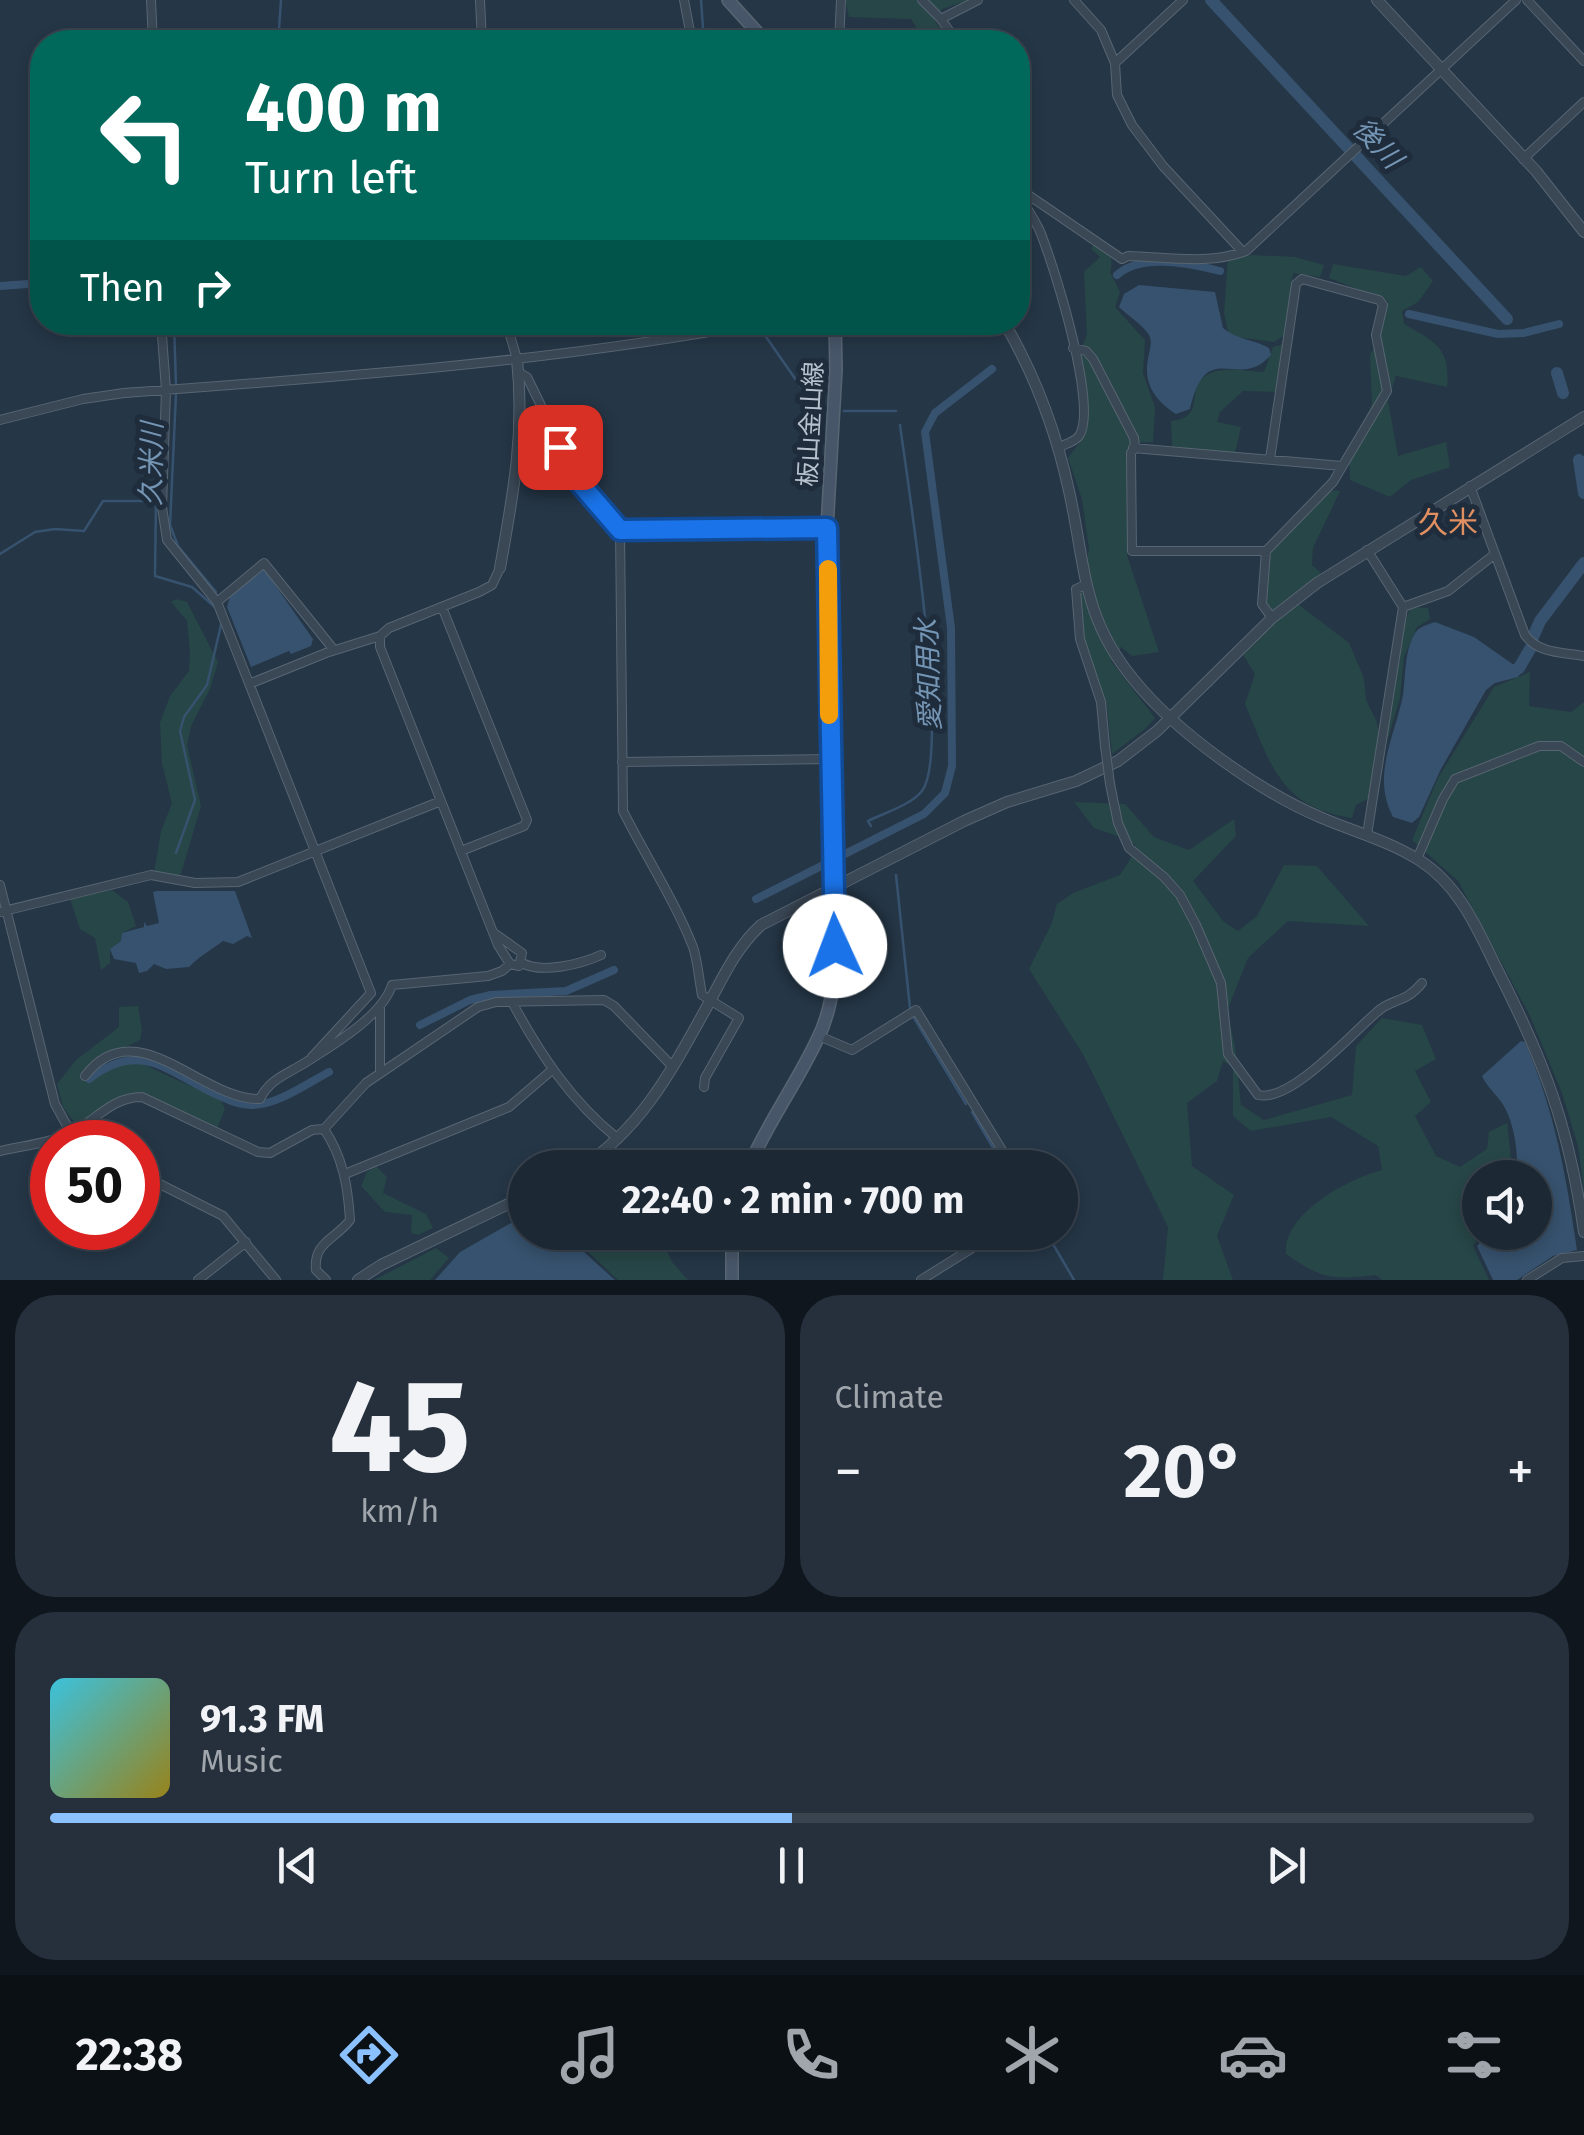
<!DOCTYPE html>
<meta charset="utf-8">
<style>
:root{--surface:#1c2834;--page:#25303c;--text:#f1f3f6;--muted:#a0a6ac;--line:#3a444f;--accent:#8cc1ff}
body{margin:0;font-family:"Fira Sans","Noto Sans JP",sans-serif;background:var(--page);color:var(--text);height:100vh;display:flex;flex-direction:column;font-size:38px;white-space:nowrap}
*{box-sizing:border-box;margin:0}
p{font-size:32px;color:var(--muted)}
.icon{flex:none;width:55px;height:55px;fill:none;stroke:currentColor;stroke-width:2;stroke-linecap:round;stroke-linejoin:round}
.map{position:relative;height:1280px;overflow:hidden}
.sheet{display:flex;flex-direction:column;gap:15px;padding:15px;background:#0f161d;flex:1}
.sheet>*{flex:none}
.guide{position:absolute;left:30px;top:30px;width:1000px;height:305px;border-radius:40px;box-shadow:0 5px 15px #0003,0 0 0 2px var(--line);background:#00695c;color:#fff;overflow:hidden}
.tools{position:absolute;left:1462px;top:1160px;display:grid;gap:20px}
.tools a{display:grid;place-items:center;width:90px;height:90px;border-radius:50%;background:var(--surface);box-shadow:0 5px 15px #0003,0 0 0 2px var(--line);font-size:50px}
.speed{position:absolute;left:30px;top:1120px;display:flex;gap:20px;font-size:50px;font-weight:700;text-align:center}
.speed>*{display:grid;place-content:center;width:130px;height:130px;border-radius:50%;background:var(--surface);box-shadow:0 5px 15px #0003,0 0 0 2px var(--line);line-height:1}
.speed .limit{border:15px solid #d22;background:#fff;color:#111}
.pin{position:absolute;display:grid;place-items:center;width:85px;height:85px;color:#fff;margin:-42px;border-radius:20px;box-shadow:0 5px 15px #0006}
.me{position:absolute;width:110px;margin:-55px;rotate:358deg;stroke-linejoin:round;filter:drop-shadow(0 0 8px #0008)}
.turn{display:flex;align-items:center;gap:35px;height:210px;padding:0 50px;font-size:45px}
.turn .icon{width:130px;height:130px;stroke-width:2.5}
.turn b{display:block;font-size:70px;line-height:85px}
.then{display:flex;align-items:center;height:95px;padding:0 50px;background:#0003;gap:20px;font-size:38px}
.big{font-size:75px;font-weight:700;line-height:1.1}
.sheet .tile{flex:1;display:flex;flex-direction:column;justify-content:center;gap:15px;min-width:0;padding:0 35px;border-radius:40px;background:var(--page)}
.sheet .dial{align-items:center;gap:0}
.dial b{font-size:130px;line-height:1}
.song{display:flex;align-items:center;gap:30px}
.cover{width:120px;height:120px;border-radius:15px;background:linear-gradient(135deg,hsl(190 70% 55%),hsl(50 70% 35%))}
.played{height:10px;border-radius:5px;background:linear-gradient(90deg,var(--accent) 50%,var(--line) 50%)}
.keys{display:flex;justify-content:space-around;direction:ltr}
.heat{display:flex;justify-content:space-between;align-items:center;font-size:55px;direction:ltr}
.sheet .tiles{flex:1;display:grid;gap:15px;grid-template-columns:1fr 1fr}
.tile:last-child{grid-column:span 2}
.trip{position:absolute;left:508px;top:1150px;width:570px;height:100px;border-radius:50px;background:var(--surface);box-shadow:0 5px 15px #0003,0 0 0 2px var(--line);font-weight:700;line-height:100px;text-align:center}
.dock{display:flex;height:160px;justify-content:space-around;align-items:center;background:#0b1015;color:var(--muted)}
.dock .icon{width:70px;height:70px}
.dock .on{color:var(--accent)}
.dock b{font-size:45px;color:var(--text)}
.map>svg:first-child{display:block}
</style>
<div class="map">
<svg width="1584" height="1280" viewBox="0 0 1584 1280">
<rect width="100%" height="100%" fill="#253646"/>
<path fill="#274647" d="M845,0h124l-27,9 -8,10 16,23h-25l-14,-23 -62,-2z
M1094,243c14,7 21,13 16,29l10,20 -5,15 30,33 -2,33 12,34 -2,35 -23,1 -3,112 32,97 -27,4 -11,-9 -10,14 44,57 -10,11 -33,25 -5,-47 -24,-70 -3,-39 9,-49 -7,-50 -14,-41 18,-24 1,-33 -8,-45 8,-22 -3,-62 16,-15 -9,-8z
M1253,255l42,2 29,8 -4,12 -27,-4 -8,62 -11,7 -45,-6 -5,-23 4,-54z
M1333,264l73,12 15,-9 12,14 -15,21 -16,9 2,13c31,18 47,24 43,63l-51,-11 -8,25 10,55 48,-14 4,25 -39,13 -21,17 -40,-17 -1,-32 23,-43 -2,-50 10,-19 8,-35 -59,-23z
M1286,343l-9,49 -34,-1 -23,21 -3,10 24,5 -6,26 -63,-6 -1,-26c37,-3 13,-34 36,-46 15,-9 40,-4 57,-3l9,-25z
M1328,490l12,1 -27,57 -1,17 9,8 -49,38 -7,-6 2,-49z
M176,599l11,3 31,60 -8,27 -19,37 -4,19 14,61 -21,71 -26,-4 7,-42 11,-28 -10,-40 -2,-40 10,-27 19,-25 1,-19 -3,-31 -16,-19z
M1298,604l51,39 15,35 2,22 10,20 5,20 5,1 15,-111 10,-23 17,1 2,11 -13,8 -13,30 -4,41 -21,71v24l-23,12 -4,13c-73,-11 -81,-54 -107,-114l10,-30 -12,-19 40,-41z
M1530,672l-1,34 42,6 13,-10v489l-6,-45 -16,-53 -32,-77 -72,-135 -46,-41 26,-62 56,-91z
M1074,802l51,2 29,33 35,13 45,-31 2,17 -43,45 30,40 15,10 19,-15 27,-51 33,1 52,60 -81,-5 -40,37 -21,53 8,35 6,59 23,15 88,-25 4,-49 26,-28 40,7 14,34 -21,12 16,31 -16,14 21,40 24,11 27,-18 2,-17 18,-9 6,54 -33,1 1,55 -8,13 16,34h-107l-6,-5c-45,5 -54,4 -90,-21 -3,-41 62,-75 96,-84l-4,-24 -47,-29 -80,14 -18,-15v-49l-10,-6 -6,20 -30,22 5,63 42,29 -17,41 16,44h-70l5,-53 -84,-171 -55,-87 22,-44 6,-21 16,-11 47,-18 17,-27 -7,-8 -36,-12z
M112,890l16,12 8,24 -14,7 -1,8 -11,8v14l-9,7 -6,-32 -15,-9 -10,-30z
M138,1006l4,24 -2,10 -38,18 -19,18 8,4 28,-16 19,-2 83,38 4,9 -8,20c-28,-13 -67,-41 -99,-30 -15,4 -29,18 -41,27l-14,-19 -6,-23 19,-24 43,-33v-20z
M376,1166l11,11 -4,16 43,21 7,14 -15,7 -7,-2 1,-18 -27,-3 -24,-26 6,-14z
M568,1233h91l13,29 16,18h-70z
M436,1248l13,10 -19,22h-56z"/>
<path fill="#37526e" d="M1139,285l76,7 8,36c15,12 30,11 46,20l2,7c-33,38 -64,-20 -81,54l-14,5c-20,-13 -33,-30 -28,-55 1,-9 5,-15 1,-24 -6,-10 -22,-20 -30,-28l5,-13z
M264,569l49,70 -2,7 -20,8 -2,-3 -38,16 -24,-60 3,-11z
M1435,622l39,15 47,33 -3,7 -23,6 -9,7 -45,79 -22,48 -7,6 -19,-6c-22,-41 2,-81 10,-122 3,-21 1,-43 12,-62 5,-7 12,-8 20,-11z
M157,891h78l17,47 -5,-2 -14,8 -10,-3c-12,9 -23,15 -34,26l-23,2 -12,-5 -7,7 -8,2 -3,-10 -22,-4 -4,-10 11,-8 1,-8 22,-6v-5l3,4 12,-3 -6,-31z
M1521,1041l4,1c30,70 41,133 52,208l-24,6 -36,24h-24l-16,-34 12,-13 46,-1v-54l-19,-1c3,-19 -1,-49 -10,-67 -6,-13 -18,-21 -24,-34z
M525,1215v17l38,1 52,47h-180l25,-28z"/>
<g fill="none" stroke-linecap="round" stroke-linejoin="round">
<path stroke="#37526e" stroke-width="2.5" d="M701,0l3,42
M261,42l18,-13 2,-29
M174,322l2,64
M764,334l53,76 6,2
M176,394l-6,131 8,21 38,46
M844,411h52
M0,554l35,-22 20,-3 29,2 19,-30h53l-1,75 37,11 24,21
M871,826l-3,-5c16,-8 43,-16 54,-30 29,-38 -14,-306 -22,-366
M176,853l19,-53 -15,-69 4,-14 23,-32 14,-60
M896,875l14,133
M914,1018l52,86
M972,1112l33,56
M1046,1232l28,48"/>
<path stroke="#37526e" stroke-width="8" d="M1117,275c24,-22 73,-12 103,-4
M0,286l42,-3
M1409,314l89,20 26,-1 35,-9
M756,899l168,-85 21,-21 7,-27 -1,-138 -26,-196 10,-19 57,-44
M420,1025l50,-25 21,-5 75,-4 48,-21
M89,1079c50,-39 77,-9 126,15 12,5 23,11 36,11 27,0 55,-21 78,-33"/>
<path stroke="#37526e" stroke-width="12" d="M1211,0l296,319
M1557,373l6,20
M1579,460l5,33
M1533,637l7,-16 44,-58
M1505,668l9,3 5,-3 11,-19"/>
<g stroke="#586572" stroke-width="10">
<path id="minor" d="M151,0l2,42
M480,0l2,42
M684,0l8,42
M922,0l19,19 16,23
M1074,0l27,30 14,33 2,32 15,30 31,41 79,85
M1527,0l57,61
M941,19l37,-19
M839,42l2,-42
M1115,63l68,-63
M1523,159l61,-57
M1018,188l104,71 6,-3c40,1 81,9 118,-5l270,-251
M1018,196c8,10 15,21 21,33 14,33 60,179 40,207 -5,6 -13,8 -20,11
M161,322l5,68 -4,117 5,33 50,62 154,391 -59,64
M506,322l11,37
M1073,348l13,3 7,8 41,79 1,9 -4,6 1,98h134
M518,372l9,5 51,104 42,49 3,281c23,46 51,88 70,136 5,15 6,33 9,48l37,23 -34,60 -1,9
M0,420l83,-21 41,-6c217,-16 428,-31 642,-71
M1133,448l209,18
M1270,459l26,-175 6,-5 77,21 4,5 -7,30 11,56 -54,91 -67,69 -4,53 10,14
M1470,486l55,149c14,19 37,17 59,21
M620,530l207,-2
M1367,550l36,57 -36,228
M1085,585l-9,4 4,50 21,63 4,44
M217,602l47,-39 70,87
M442,607l85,213 -3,6 -63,25
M1403,607l45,-16 47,-37
M380,636v11l118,298 12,19 9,2 3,-13 -28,-20
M249,684l77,-31 54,-17 9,-8 90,-36 13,-7 8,-17
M622,762l208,-3
M1110,784l8,39 11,25 35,29 16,18 16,30 25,58 7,71 30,41c33,8 95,-63 119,-83 15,-14 28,-8 45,-29
M1417,859l26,-60 12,-20 84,-33h22l23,16
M0,885l55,219 11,20 16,18
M0,912l151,-37 44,8 43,-1 203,-81
M522,963c20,11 59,1 79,-8
M512,1002c28,52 59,99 105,136
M380,1008v65
M819,1036l33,14 64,-40 97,158
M85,1076c51,-67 117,25 175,23 9,-19 25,-24 43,-35 27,-17 79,-47 89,-79l96,-9 14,-5 8,-7
M324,1129c19,28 24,58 26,91 -14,19 -37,22 -34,50l10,10
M0,1151c22,-5 50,-8 71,-18 26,-13 40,-36 71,-36l116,55 12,1 42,-23 12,-1 42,-46 112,-76 18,-5 108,-2 10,6 59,61
M138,1173l85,43 53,64
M345,1174l164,-67 43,-37
M198,1280l48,-38
M921,1280l77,-48
M1527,1280l35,-22 22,-2"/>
</g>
<g stroke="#586572" stroke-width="12">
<path id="tertiary" d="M1377,0l159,171 48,61
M1004,322c31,53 52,109 65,169 17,75 12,125 65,189 43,53 126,112 188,138 33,14 67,23 97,42 40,25 58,68 78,109 48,94 72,158 87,263
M500,568c13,-73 25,-135 17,-209
M580,1168c63,-40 94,-102 129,-165 15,-28 28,-56 52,-78l203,-104 43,-19 69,-21 42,-20 39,-30 115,-113 45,-35 267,-166
M358,1280l23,-15 144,-69"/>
</g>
<g stroke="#586572" stroke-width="14">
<path id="secondary" d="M728,0l38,42
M748,1168c20,-46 49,-85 70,-130 11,-22 14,-45 18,-68l-9,-442 9,-159 -1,-47
M732,1280v-48"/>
</g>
<use href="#minor" stroke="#3a4755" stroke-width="8"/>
<use href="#tertiary" stroke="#3a4755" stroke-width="10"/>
<use href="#secondary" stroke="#475669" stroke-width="11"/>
<g stroke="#586572" stroke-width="10" stroke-linecap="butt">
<path id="minor-bridge" d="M1105,746l5,38"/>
</g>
<use href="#minor-bridge" stroke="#3a4755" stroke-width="8"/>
</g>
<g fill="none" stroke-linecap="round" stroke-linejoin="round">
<g stroke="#114b97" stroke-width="25">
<path id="route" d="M560,447l18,34 42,49 207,-2 8,418"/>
</g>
<use href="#route" stroke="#1a73e8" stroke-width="18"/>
<path stroke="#f59e0b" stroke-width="18" d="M828,569l1,146"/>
</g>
<g text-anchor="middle" stroke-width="10" stroke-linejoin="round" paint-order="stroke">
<g font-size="25" fill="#b8c2ce" stroke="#1e2c3b">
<text transform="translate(810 424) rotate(-87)" y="9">板山金山線</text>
</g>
<g font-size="28" font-style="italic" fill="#7595b4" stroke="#1e2c3b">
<text transform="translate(1378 143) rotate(47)" y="10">後川</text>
<text transform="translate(151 464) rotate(-89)" y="10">久米川</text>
<text transform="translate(928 675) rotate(-92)" y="10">愛知用水</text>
</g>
<g font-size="30" fill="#e08f61" stroke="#1e2c3b">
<text x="1448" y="533">久米</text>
</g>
</g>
</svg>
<div class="tools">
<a><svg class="icon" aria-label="sound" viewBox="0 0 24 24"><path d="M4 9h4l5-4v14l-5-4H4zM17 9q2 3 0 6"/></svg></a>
</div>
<div class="speed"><div class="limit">50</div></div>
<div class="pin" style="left:560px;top:447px;background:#d93025"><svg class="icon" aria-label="arrive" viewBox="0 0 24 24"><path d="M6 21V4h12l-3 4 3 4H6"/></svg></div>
<svg class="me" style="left:835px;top:946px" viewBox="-20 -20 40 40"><circle r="19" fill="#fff"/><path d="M0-13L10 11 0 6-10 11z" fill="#1a73e8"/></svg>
<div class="trip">22:40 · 2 min · 700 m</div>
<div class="guide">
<div class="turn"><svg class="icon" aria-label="left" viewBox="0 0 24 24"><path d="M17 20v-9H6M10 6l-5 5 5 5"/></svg><div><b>400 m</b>Turn left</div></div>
<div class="then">Then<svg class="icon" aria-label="right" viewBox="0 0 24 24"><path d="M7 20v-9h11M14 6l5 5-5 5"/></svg></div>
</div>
</div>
<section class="sheet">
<div class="tiles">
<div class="tile dial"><b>45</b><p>km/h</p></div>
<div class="tile"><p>Climate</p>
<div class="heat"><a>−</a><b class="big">20°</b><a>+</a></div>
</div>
<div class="tile">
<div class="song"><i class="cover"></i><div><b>91.3 FM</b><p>Music</p></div></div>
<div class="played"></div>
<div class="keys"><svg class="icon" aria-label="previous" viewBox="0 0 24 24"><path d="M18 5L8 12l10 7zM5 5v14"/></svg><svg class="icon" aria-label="pause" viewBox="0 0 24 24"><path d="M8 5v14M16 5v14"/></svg><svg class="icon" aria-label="next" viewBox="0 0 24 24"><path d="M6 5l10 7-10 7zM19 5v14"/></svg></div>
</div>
</div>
</section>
<nav class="dock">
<b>22:38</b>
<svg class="icon on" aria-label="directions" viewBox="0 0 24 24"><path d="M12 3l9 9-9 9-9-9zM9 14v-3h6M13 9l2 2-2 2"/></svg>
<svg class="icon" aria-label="music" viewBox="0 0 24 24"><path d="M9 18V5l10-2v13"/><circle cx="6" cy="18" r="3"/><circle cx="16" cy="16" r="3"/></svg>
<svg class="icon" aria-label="phone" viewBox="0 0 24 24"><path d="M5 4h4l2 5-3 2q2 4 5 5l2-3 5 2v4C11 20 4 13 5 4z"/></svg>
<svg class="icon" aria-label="climate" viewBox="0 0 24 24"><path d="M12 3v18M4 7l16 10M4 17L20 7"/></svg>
<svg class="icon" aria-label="car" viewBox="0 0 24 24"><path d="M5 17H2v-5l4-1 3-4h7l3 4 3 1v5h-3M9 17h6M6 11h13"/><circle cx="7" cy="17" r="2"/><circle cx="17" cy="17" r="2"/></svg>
<svg class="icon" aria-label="filters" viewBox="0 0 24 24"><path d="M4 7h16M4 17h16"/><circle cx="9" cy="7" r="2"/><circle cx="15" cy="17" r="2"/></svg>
</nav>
